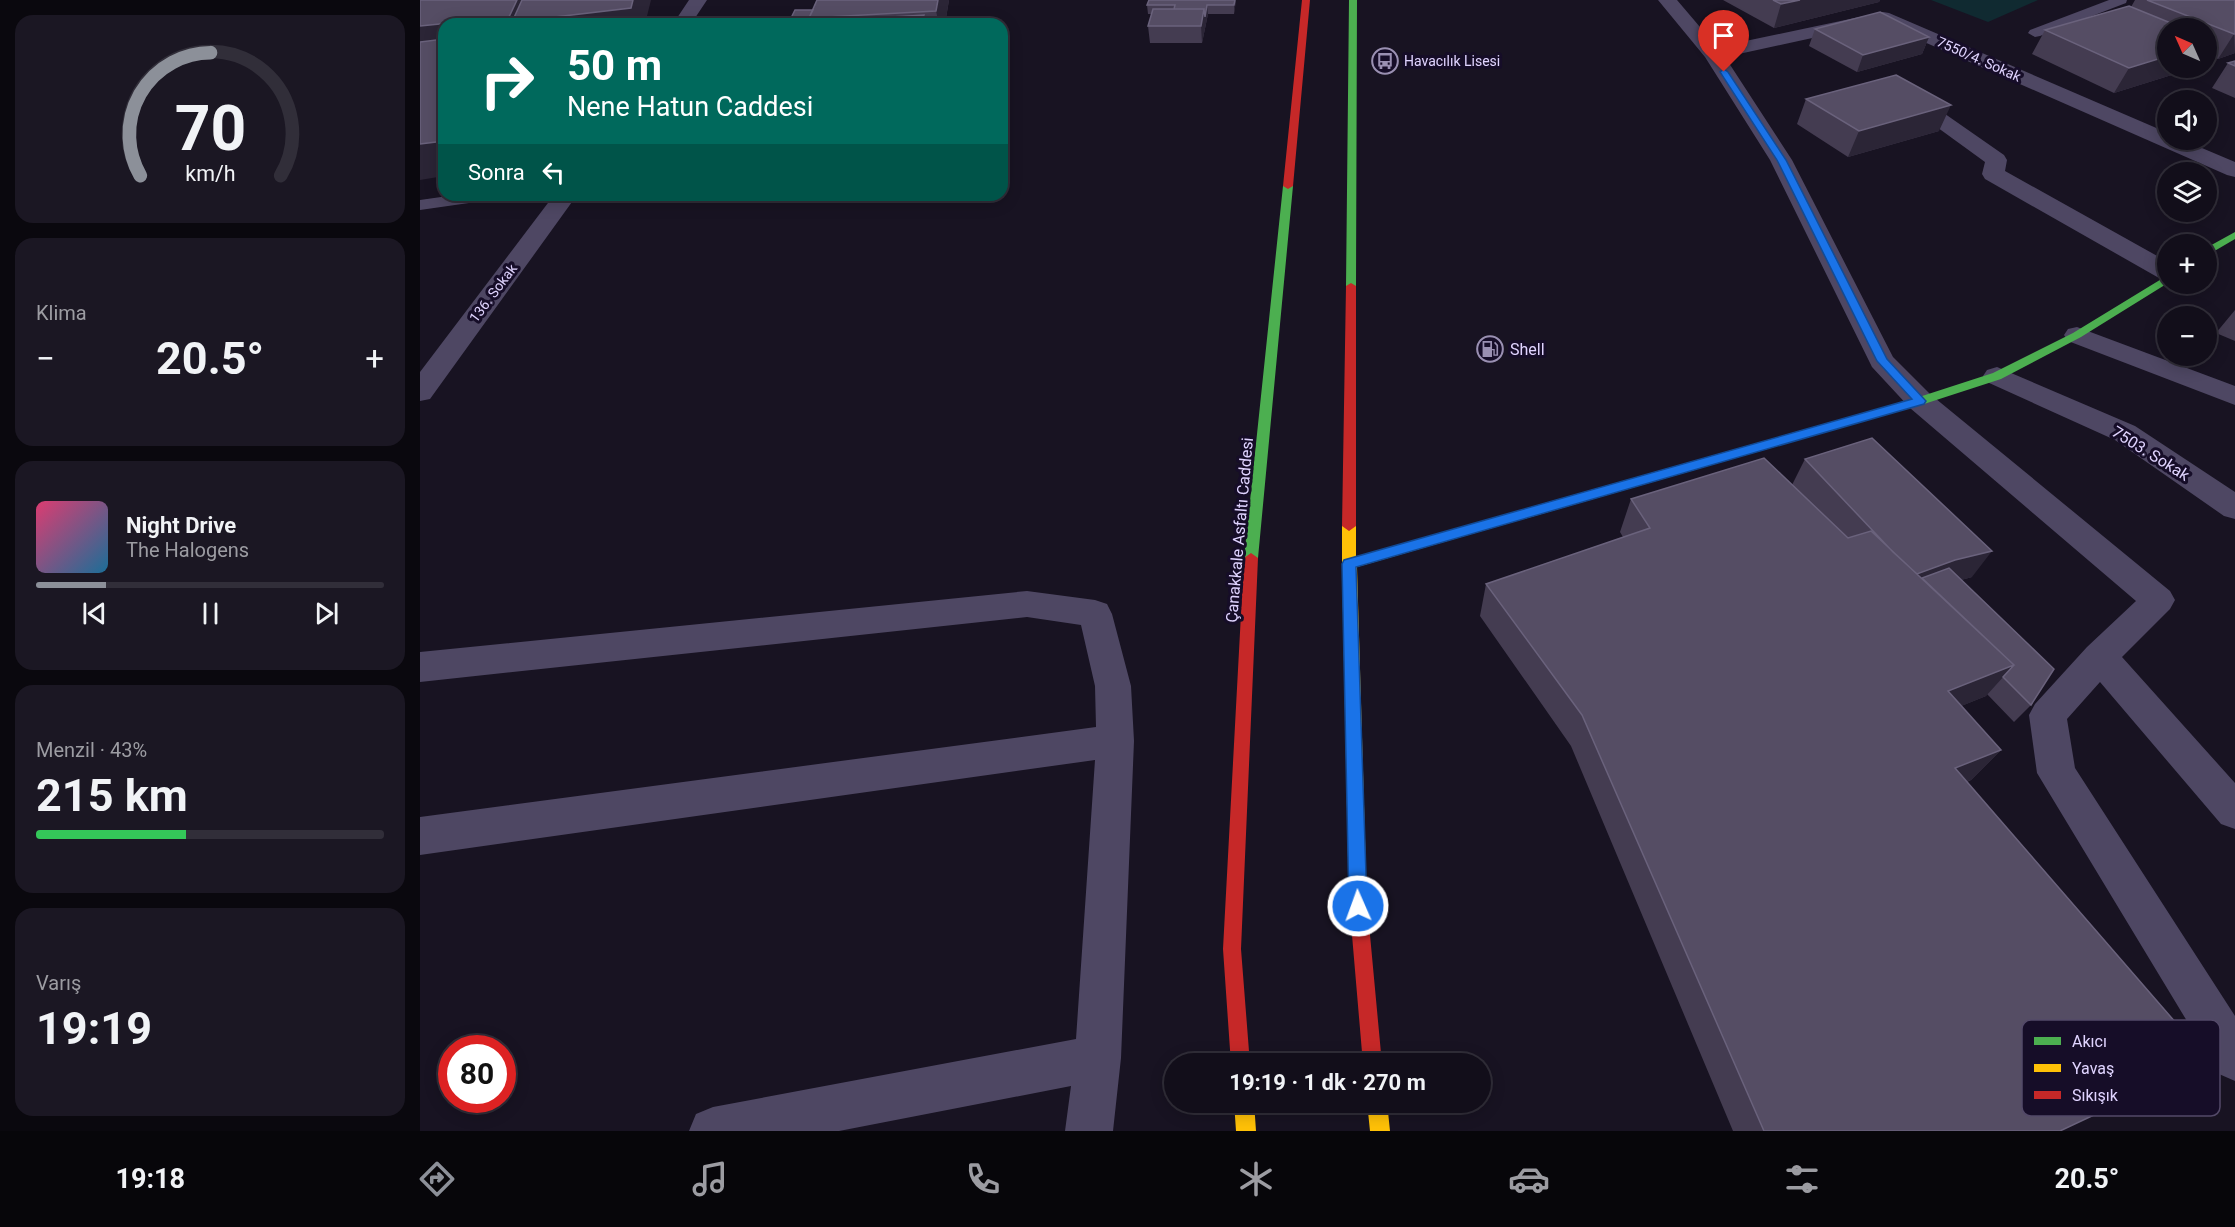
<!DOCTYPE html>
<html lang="tr">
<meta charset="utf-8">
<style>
:root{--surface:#120e1a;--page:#1b1723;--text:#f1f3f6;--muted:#9c9ca2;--line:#312e39;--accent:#8c9099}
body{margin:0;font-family:Roboto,sans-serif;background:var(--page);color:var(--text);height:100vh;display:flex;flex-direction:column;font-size:22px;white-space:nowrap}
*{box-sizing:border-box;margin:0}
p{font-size:20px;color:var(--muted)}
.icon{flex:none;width:33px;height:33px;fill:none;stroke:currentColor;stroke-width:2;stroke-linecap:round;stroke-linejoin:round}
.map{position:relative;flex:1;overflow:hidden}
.side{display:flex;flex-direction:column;gap:15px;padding:15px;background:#0a080e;width:420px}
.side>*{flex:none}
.hud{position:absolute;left:18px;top:18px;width:570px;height:183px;border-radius:18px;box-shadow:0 3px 15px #0003,0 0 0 2px var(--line);background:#00695c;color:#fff;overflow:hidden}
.needle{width:39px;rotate:315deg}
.fabs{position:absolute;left:1737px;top:18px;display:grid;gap:12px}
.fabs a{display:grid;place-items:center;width:60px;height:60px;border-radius:50%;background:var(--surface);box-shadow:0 3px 15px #0003,0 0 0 2px var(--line);font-size:30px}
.speed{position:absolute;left:18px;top:1035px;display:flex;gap:12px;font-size:30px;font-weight:700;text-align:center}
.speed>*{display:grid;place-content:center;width:78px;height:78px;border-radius:50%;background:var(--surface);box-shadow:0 3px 15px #0003,0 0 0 2px var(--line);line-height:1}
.speed .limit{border:9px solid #d22;background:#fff;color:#111}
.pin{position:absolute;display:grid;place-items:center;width:51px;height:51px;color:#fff;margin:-62px -26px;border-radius:50% 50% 50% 0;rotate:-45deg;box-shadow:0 0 6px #0007}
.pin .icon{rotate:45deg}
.me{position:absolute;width:66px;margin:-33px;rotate:358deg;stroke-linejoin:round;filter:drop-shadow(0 0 4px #0008)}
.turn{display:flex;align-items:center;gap:21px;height:126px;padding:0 30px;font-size:27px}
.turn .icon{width:78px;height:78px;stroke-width:2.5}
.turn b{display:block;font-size:42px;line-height:51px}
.then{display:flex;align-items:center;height:57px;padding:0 30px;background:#0003;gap:12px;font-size:22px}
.big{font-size:45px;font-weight:700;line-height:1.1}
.side .card{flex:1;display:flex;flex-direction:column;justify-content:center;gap:9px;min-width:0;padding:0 21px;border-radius:18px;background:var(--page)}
.side .dial{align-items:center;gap:0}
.dial svg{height:156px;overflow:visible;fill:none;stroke:var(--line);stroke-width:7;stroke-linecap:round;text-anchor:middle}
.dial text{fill:var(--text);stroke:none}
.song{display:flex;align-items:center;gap:18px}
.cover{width:72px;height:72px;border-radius:9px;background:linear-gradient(135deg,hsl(340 70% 55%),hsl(200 70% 35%))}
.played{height:6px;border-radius:3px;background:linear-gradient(90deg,var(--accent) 20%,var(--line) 20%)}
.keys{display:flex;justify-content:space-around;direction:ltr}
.heat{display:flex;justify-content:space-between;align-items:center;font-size:33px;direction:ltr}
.charge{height:9px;border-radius:4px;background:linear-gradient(90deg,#34c759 43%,var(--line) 0)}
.trip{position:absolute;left:744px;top:1053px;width:327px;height:60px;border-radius:30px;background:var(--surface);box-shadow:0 3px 15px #0003,0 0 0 2px var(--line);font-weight:700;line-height:60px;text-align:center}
.tab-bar{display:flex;height:96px;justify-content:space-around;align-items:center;background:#07060a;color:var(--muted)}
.tab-bar .icon{width:42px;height:42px}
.tab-bar .active{color:var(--accent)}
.tab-bar b{font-size:27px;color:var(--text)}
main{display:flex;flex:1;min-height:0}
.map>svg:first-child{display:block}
</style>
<main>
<section class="side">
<div class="card dial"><svg viewBox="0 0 100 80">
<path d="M14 69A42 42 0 1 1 86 69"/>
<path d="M14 69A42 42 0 0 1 50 6" stroke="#8c9099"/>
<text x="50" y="56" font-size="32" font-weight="700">70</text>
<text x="50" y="72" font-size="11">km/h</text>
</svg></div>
<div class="card"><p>Klima</p>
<div class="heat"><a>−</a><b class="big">20.5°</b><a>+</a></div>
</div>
<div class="card">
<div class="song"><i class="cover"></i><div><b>Night Drive</b><p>The Halogens</p></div></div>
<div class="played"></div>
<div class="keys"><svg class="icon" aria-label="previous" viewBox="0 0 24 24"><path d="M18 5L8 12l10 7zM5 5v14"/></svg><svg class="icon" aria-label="pause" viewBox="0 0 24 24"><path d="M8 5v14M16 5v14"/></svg><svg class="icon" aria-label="next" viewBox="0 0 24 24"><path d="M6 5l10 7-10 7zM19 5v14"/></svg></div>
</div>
<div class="card"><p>Menzil · 43%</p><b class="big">215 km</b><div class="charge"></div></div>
<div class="card"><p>Varış</p><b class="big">19:19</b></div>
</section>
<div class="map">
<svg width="1815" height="1131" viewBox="0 0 1815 1131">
<rect width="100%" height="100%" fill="#181322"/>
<path fill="#102a31" d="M1511,0h107l-50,22z"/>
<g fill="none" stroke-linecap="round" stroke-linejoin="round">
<path fill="#4e4763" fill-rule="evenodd" d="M1689,0h18l-1,3 -86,33 -5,1 -7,-4 2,-3z
M35,195h43l-8,5 -70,10v-10z"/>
<path fill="#4e4763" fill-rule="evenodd" d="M269,0h18l-16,24h-18z
M1238,0h19l40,47 166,-35 6,1 279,120v7h15l52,22v15l-8,-2 -346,-152 -156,34 67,103 101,197 37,37 240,197 5,9 -5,9 -48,48 113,126v46l-14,-5 -121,-142 -33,37 8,49 160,248v65l-16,-7 -182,-301 -8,-58 6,-11 52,-57 49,-46 -226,-193 -38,-41 -102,-207 -65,-103z
M1488,91l7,2 89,62 3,5 -2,11 163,91v18l-9,-2 -174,-99 -3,-5 3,-12 -84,-61 -3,-4 3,-4z
M134,195h23l-147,204 -10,2v-29z
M1657,327l158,59v19l-167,-64 -4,-6 4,-6z
M1577,367l138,59 100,66v27l-11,-3 -109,-76 -128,-58 -4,-6 4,-6z
M607,591l68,9 12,4 5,10 19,72 3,55 -13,317 -8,73h-48l6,-45 -232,45h-150l7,-17 17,-7 363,-68 19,-279 -675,95v-38l676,-90 -1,-41 -14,-61 -54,-8 -607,65v-30z"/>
<path fill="#4caf50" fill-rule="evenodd" d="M929,0h8l-1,286 -5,3 -5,-3z
M868,183l5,3 -35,372 -7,5 -7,-5 39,-372z
M1815,232v7l-29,17v-8z
M1748,275v8l-87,54 -80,42 -77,25 -234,67 -6,-4 2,-3 230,-66 77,-25 80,-40z"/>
<path fill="#ffc107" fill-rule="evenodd" d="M1270,463l4,1 2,3 -2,3 -337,97 10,339 3,29 -3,6 -6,3 -6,-3 -6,-35 -7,-342v-38l2,-3 5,-2 7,5v31z
M814,1102h20l2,29h-20z
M947,1102h20l3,29h-20z"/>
<path fill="#c62828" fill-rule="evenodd" d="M882,0h8l-17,186 -5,3 -5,-3z
M931,283l5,3v240l-7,5 -7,-5 4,-240z
M831,553l7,5 -17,391 9,115h-19l-8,-115 21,-391z
M941,926l6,3 3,6 12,129h-19l-11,-129 3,-6z"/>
</g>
<path fill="#443c51" d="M529,0l-4,24h-157l25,-14z
M816,0l-2,14h-26l-6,29h-52l-2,-17 4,-12h-4l-1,-9z
M1303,0h157l-1,2 -105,26z
M1715,0h100v53l-17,6 -12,-5v-26h-38v40h26l-80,25 -82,-39 13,-24 86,-23z
M1395,29l114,8 -7,17 -65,18 -48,-26z
M1815,61v37l-23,-10 16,-25z
M1386,99l133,32 -91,26 -51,-33z
M1815,310v31l-19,-8z
M1385,459l167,118 -11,3 70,125 -17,17 -27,-28 -1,2 -25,10 40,44 -30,30 -4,2 93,349h-327l-162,-385 -91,-130 6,-32 137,-47 -3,-5 11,-33 161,-14z"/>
<path fill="#2b2536" d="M97,0h134l-6,24h-201v32l-24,3v-33z
M518,0h11l-4,24h-6l-3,-13z
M815,0h1l-2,14v-9z
M1380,0h80l-1,2 -105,26 7,-24z
M787,5l1,9 -6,29 -1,-17 3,-17z
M504,15l2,9h-5z
M1814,34l1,19 -17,6z
M1509,37l-7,17 -65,18 6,-17z
M1795,41l-9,13v-10z
M1748,56v12h26l-80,25 15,-25z
M1531,105l-12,26 -91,26 11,-26z
M24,141v35l-24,4v-36z
M1572,551l-20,26 -36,10 -21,-12 40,-15z
M1594,665l-28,31 -64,26 26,-31z
M1581,750l-30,30 -44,17 28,-29z"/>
<path fill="#554d64" stroke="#6a627c" stroke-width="1.5" d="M0,0h97l-8,17 -89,9z
M102,0h111l-2,8 -119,14z
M397,0h121l-2,11 -127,7z
M729,0h86l-1,5h-27l-2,12 -1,-8h-30l1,-4h-28z
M1353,0h27l-19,4z
M1727,0h88v34h-1z
M1709,6l54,22h-15v28l-39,12 -84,-38z
M733,9h51l-3,17h-53z
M375,10h18l-4,8 1,4 -21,1 -1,1z
M1460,12l49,25 -66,18 -48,-26z
M504,15l-3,9h-132v-1z
M1786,38l9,3 -9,3z
M24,39v102l-24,3v-102z
M1815,61v5l-7,-3z
M1476,75l55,30 -92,26 -53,-32z
M1452,438l120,113 -37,9 -38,14 -24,-22 -88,-93z
M1344,458l84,80 23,-7 143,134 -66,26 53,59 -46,18 254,293 -149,70h-296l-182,-416 -96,-131 164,-56 -19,-29z
M1529,568l105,101 -23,36 -28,-28 11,-12 -92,-87z"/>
<path fill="#1a73e8" stroke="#114b97" stroke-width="1.5" d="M1304,69l4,3 58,88 101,199 39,42 -2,3 -568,163 11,339 -3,6 -6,2 -6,-2 -3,-6 -7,-342 2,-4 568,-161 -35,-38 -100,-201 -57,-88z"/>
<defs>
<g id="bus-ring" transform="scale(1.35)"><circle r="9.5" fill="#160d28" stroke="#9a90b2" stroke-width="1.5"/><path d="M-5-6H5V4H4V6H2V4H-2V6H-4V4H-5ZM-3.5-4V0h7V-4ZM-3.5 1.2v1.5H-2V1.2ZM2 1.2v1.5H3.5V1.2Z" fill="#9a90b2"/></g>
<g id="fuel-ring" transform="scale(1.35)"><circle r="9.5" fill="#160d28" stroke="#9a90b2" stroke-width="1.5"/><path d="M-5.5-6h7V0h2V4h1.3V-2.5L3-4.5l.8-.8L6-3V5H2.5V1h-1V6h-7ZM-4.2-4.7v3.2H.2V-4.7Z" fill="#9a90b2"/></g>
</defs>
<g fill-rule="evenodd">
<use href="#bus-ring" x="965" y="61"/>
<use href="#fuel-ring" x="1070" y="349"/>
</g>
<g text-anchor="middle" stroke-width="6" stroke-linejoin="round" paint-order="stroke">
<g font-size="14" fill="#e0d4ff" stroke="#160d28">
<text transform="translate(1559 59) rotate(24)" y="5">7550/4. Sokak</text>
<text transform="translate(73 293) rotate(-53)" y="5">136. Sokak</text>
</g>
<g font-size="14" fill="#e0d4ff" stroke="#160d28" text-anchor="start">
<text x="984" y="66">Havacılık Lisesi</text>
</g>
<g font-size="16" fill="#e0d4ff" stroke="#160d28" text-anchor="start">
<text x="1090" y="355">Shell</text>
</g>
<g font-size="16" fill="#e0d4ff" stroke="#160d28">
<text transform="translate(1731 453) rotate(32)" y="6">7503. Sokak</text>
<text transform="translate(819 530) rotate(-85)" y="6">Çanakkale Asfaltı Caddesi</text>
</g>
</g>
<rect x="1602" y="1020" width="198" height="96" rx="9" fill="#160d28" stroke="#534968" stroke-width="1.5"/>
<rect x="1614" y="1037" width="27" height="8" fill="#4caf50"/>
<rect x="1614" y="1064" width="27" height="8" fill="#ffc107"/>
<rect x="1614" y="1091" width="27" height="8" fill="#c62828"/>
<g font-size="16" fill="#e0d4ff">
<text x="1652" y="1047">Akıcı</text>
<text x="1652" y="1074">Yavaş</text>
<text x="1652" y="1101">Sıkışık</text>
</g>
</svg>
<div class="fabs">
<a><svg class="needle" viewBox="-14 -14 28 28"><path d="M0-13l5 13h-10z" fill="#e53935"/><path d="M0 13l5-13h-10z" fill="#9c9ca2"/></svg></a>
<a><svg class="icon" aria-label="sound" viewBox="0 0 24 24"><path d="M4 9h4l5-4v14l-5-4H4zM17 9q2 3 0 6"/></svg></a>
<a><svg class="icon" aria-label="layers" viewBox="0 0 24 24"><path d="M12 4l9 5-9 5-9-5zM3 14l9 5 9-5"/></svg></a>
<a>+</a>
<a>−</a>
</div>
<div class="speed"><div class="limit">80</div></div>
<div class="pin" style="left:1304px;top:72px;background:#d93025"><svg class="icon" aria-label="arrive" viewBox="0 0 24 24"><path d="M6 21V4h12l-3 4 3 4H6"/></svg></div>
<svg class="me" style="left:938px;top:906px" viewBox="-20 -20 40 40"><circle r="17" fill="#1a73e8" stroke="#fff" stroke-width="3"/><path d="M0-11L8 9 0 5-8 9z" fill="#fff"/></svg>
<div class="trip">19:19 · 1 dk · 270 m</div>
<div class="hud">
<div class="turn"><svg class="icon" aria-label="right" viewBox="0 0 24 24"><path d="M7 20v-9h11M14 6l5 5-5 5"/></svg><div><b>50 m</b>Nene Hatun Caddesi</div></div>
<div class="then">Sonra<svg class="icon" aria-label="left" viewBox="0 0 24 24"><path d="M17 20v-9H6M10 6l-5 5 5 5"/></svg></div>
</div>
</div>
</main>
<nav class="tab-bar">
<b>19:18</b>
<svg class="icon active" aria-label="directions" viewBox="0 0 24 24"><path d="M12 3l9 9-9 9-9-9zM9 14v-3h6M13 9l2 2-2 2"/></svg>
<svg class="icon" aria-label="music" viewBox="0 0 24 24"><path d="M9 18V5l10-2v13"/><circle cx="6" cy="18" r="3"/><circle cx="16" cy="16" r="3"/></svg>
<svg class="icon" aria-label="phone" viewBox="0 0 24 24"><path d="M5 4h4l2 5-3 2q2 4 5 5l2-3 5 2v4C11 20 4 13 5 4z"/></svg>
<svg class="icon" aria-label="climate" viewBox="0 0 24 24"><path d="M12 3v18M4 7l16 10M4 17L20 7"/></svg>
<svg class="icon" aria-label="car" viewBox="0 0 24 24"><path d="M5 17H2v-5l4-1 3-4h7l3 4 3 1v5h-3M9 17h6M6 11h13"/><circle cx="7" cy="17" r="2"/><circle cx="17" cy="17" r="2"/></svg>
<svg class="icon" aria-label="filters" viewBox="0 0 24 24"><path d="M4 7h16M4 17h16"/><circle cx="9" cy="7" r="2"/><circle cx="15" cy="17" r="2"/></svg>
<b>20.5°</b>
</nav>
